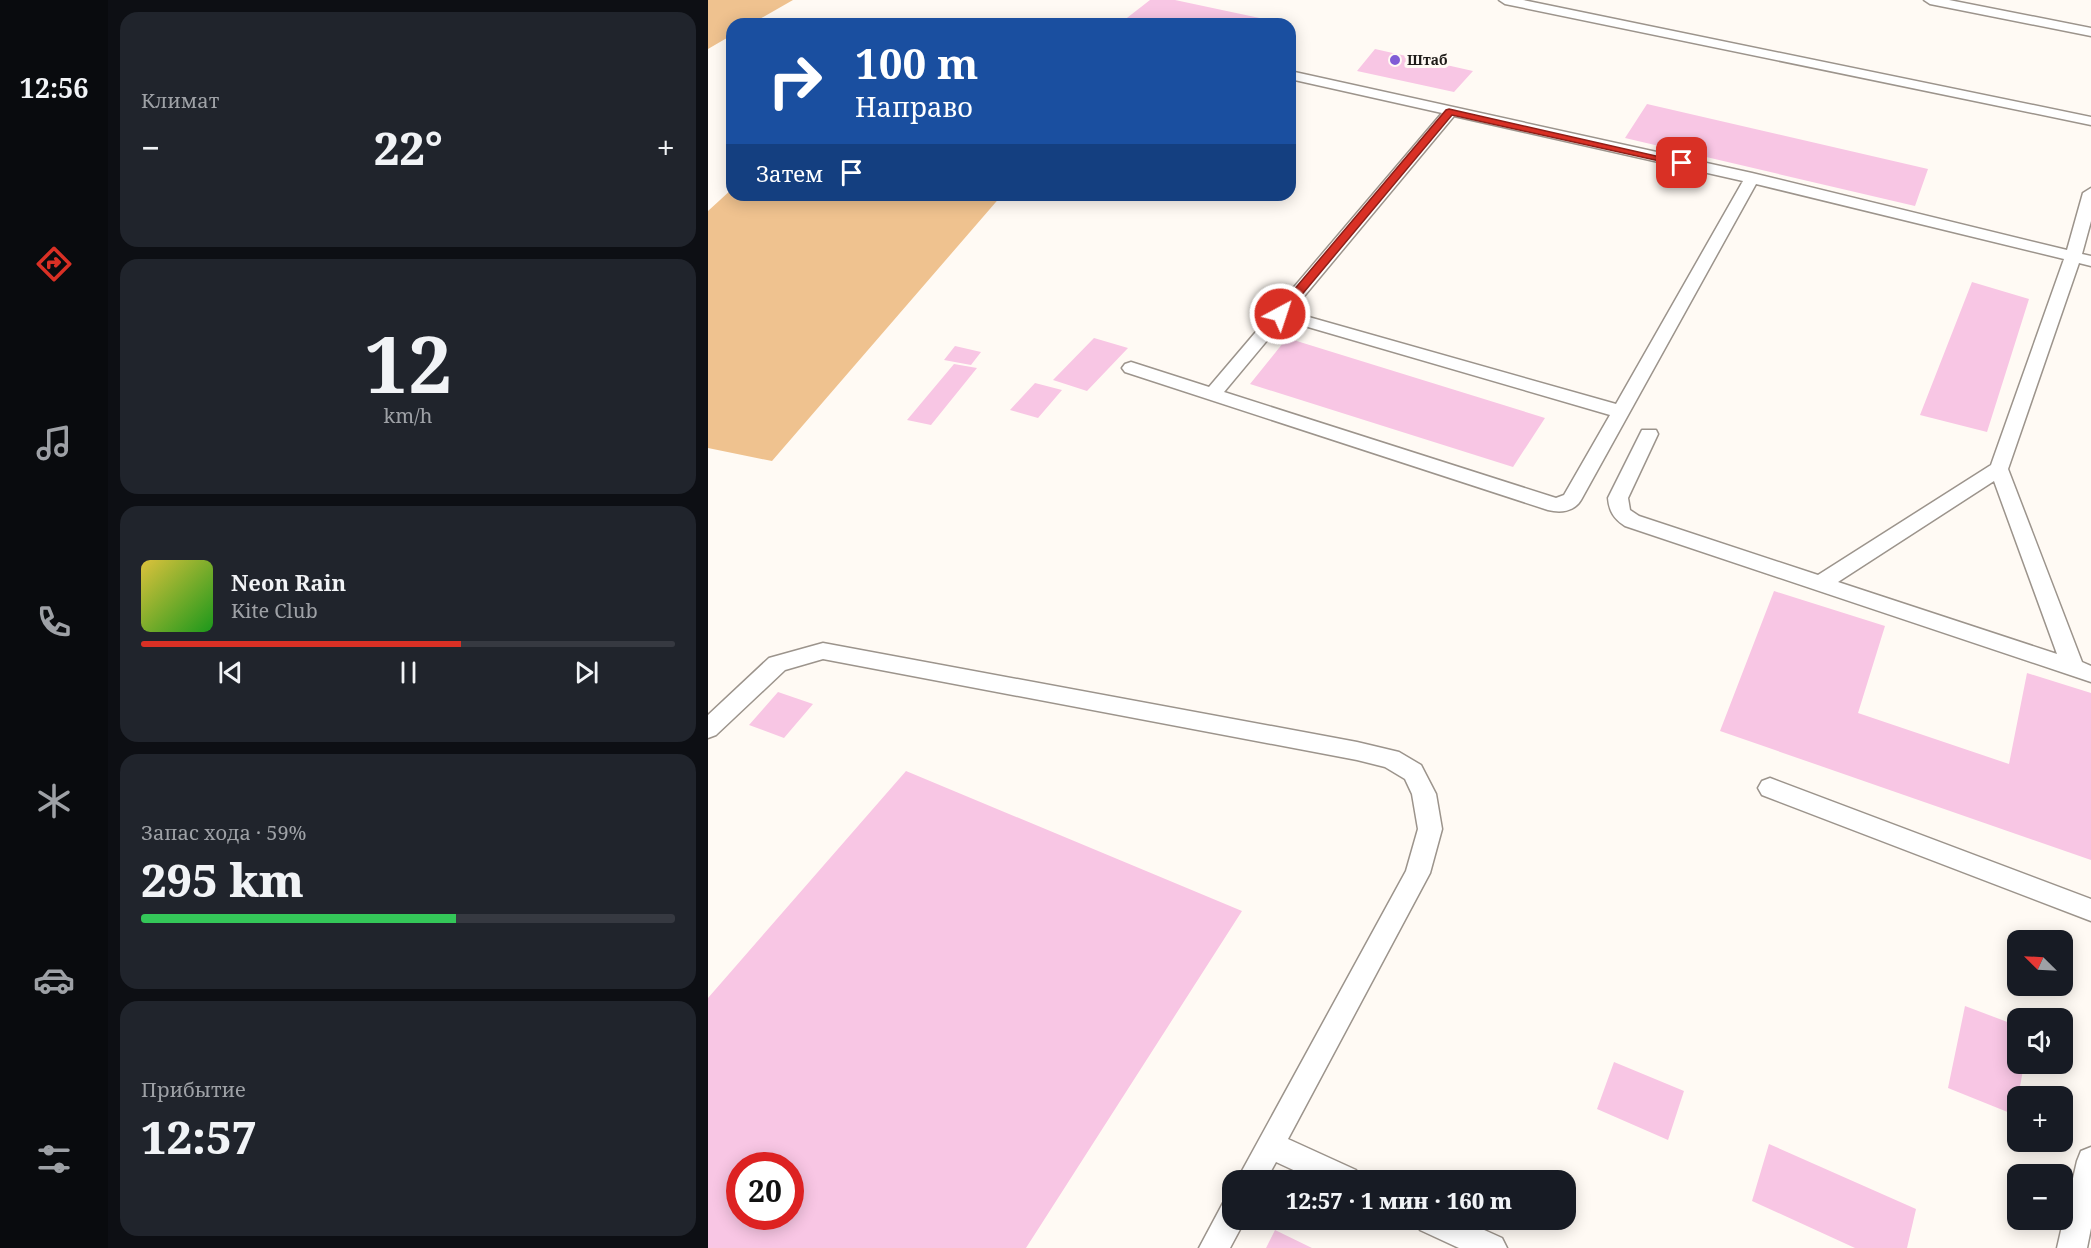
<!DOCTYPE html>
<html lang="ru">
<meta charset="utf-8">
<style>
:root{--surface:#171b24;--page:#20242c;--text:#f1f3f6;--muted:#9ea1a6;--line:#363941;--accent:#d93025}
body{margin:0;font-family:"Noto Serif",serif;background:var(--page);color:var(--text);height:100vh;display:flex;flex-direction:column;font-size:22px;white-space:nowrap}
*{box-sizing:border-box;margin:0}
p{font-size:20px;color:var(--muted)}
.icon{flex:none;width:33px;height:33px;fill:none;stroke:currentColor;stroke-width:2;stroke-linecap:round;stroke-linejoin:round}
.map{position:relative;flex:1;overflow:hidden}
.side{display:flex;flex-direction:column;gap:12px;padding:12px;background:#0d0f14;width:600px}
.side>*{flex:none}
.guide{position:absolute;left:18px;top:18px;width:570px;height:183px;border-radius:18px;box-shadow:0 3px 15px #0003;background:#1a4fa0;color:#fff;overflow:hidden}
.needle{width:39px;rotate:294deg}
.buttons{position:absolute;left:1299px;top:930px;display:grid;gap:12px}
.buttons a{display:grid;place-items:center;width:66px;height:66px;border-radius:12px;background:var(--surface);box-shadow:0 3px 15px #0003;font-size:30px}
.speed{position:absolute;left:18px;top:1152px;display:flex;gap:12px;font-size:30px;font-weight:700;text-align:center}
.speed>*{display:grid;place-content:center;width:78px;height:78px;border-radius:50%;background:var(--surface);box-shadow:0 3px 15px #0003;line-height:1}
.speed .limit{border:9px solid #d22;background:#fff;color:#111}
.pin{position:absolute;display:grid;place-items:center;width:51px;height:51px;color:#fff;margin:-26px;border-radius:12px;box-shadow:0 3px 9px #0006}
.me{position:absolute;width:66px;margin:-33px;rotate:40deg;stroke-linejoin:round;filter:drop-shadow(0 0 4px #0008)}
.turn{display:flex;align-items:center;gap:21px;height:126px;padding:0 30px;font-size:27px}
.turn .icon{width:78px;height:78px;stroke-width:2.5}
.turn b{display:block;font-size:42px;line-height:51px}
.then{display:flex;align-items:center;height:57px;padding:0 30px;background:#0003;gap:12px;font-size:22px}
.big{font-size:45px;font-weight:800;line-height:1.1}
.side .card{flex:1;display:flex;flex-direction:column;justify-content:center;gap:9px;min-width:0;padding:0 21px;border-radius:18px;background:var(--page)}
.side .dial{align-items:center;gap:0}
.dial b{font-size:78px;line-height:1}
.song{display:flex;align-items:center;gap:18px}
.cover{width:72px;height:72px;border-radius:9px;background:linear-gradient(135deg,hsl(50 70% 55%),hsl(120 70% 35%))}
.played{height:6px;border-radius:3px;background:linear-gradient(90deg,var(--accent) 60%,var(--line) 60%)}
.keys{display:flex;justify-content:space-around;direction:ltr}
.heat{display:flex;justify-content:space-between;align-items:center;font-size:33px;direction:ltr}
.charge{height:9px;border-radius:4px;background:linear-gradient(90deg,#34c759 59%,var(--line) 0)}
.trip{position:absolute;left:514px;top:1170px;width:354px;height:60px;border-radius:18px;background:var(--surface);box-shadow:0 3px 15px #0003;font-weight:800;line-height:60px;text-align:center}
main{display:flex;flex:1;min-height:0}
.tabs{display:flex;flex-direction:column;width:108px;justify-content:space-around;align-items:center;background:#090b0e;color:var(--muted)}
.tabs .icon{width:42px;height:42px}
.tabs .current{color:var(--accent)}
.tabs b{font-size:27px;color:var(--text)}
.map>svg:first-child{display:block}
</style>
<main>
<nav class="tabs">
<b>12:56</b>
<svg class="icon current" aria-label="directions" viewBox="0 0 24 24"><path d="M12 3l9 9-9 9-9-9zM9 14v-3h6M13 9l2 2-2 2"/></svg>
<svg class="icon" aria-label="music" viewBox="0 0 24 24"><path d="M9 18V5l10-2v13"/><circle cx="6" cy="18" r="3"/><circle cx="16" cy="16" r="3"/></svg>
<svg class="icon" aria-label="phone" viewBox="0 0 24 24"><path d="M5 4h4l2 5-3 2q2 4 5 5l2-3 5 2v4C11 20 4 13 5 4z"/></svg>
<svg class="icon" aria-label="climate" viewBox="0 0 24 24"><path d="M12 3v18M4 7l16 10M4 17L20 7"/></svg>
<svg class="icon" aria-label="car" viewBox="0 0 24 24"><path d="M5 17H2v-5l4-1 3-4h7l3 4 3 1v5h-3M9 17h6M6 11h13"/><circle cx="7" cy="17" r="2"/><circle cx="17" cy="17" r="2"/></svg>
<svg class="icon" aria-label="filters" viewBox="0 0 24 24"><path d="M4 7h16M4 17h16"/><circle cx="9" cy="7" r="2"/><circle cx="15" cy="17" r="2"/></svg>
</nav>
<section class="side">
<div class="card"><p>Климат</p>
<div class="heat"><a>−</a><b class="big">22°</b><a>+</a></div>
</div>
<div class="card dial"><b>12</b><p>km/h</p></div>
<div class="card">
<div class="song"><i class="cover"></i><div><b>Neon Rain</b><p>Kite Club</p></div></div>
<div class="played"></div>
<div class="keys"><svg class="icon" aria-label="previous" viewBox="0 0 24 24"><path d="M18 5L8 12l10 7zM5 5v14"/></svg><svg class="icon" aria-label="pause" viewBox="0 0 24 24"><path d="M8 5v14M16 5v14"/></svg><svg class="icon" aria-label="next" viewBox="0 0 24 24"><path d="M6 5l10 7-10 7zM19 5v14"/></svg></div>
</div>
<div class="card"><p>Запас хода · 59%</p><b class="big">295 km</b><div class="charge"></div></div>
<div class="card"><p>Прибытие</p><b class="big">12:57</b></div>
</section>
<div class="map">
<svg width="1383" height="1248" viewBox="0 0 1383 1248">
<rect width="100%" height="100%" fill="#fffaf4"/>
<path fill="#efc28f" d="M0,0h85l-42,24h-19v11l-24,14z
M24,189v6h270l-230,266 -64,-13v-237z"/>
<path fill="#f8c6e4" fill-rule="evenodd" d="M442,0h25l94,20 -5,4h-73l-25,-6 -7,6h-27l-9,-3z
M667,49l98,22 -19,21 -97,-21z
M939,104l281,65 -13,37 -290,-68z
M1264,282l57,17 -42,133 -67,-17z
M386,338l34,10 -41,43 -34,-11z
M579,338l258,80 -32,49 -263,-83z
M247,346l26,6 -10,13 -27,-5z
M246,364l23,4 -46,57 -24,-5z
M327,383l27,7 -24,28 -28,-8z
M1066,591l111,35 -27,87 151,51 18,-91 64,20v167l-371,-129z
M70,692l35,12 -29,34 -35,-13z
M198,771l336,140 -216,337h-318v-250zM32,1166h50v50h-50z
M1257,1006l53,20v38h6l-9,51 -67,-27z
M906,1062l70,29 -16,49 -71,-31z
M1061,1144l147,65 -9,39h-52l-103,-47z
M567,1230l37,18h-46z"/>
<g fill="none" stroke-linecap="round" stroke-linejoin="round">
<g stroke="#9c948c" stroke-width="3">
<path id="service" d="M791,0h24l568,117v8l-586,-121z
M1216,0h25l142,28v8l-161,-32z
M582,71l462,102 315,77 16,-57 8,-5v33l-9,33 9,2v10l-12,-3 -71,206 74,193 9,4v16l-466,-156c-11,-7 -16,-15 -17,-28l34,-68h14l2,4 -30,64 2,12 9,6 179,59 173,-110 73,-206 -308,-75 -175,316c-7,12 -21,13 -33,10l-423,-138 -3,-4 3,-4 6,-2 78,25 233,-274 -152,-34zM746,116l289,65 -127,223 -325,-92zM576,320l326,95 -46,80 -8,3 -332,-106zM1286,481l63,173 -219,-72z
M115,643l534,99 42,10 22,13 15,29 6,35 -12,44 -142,266 68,31 4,10h-45l-39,-18 -10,18h-29l169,-309 12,-42 -6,-35 -7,-15 -20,-12 -28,-7 -534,-101 -38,11 -69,65 -8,3v-23l61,-57z
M1062,778l321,121v22l-329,-126 -4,-7 4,-7z
M1383,1147v81l-4,20h-30l20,-87 4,-10z
M525,1199v21h12l-15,28h-31l24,-45z
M708,1220h46l40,18 5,10h-48l-39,-18z"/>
</g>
<use href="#service" fill="#fff" fill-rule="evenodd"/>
</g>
<path fill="#d93025" stroke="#8d1f18" stroke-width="1.5" d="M741,109l238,54 -5,3 -230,-51 -168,201h-8v-5l170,-201z"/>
<circle fill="#805cd6" stroke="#fffaf4" stroke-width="2" cx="687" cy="60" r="6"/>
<g text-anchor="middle" stroke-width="6" stroke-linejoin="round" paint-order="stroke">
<g font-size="14" font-weight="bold" fill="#1d1a17" stroke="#fffaf4" text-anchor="start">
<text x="699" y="65">Штаб</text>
</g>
</g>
</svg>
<div class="buttons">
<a><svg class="needle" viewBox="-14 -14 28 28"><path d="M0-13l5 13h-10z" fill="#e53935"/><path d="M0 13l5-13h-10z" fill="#9ea1a6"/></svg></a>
<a><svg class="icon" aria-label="sound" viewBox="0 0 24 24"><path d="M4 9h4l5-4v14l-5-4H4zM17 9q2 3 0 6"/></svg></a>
<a>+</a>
<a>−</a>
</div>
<div class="speed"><div class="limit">20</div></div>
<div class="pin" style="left:974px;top:163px;background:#d93025"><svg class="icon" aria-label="arrive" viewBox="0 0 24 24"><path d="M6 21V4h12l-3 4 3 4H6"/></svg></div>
<svg class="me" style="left:572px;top:314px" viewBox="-20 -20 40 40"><circle r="17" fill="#d93025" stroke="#fff" stroke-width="3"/><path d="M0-11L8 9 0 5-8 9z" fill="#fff"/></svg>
<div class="trip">12:57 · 1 мин · 160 m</div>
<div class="guide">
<div class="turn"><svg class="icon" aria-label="right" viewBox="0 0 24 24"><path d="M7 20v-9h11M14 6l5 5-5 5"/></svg><div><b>100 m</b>Направо</div></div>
<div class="then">Затем<svg class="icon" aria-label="arrive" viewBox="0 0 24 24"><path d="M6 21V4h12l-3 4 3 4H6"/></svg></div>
</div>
</div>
</main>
